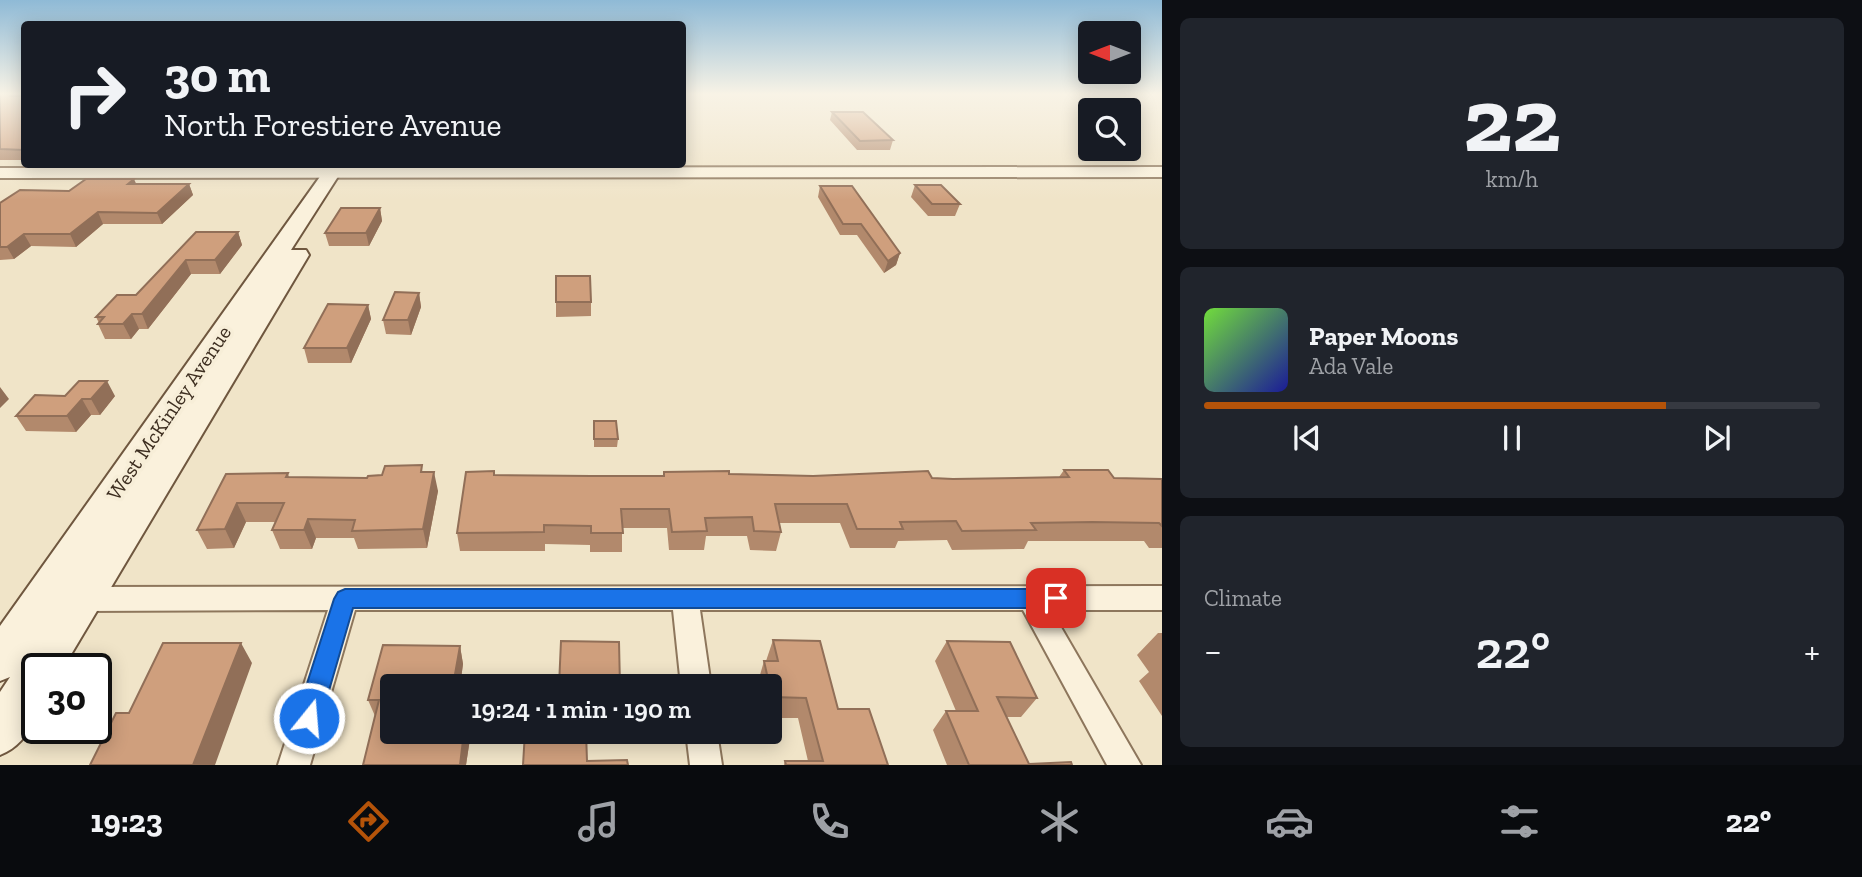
<!DOCTYPE html>
<meta charset="utf-8">
<style>
:root{--surface:#171b24;--page:#20242c;--text:#f1f3f6;--muted:#9ea1a6;--line:#363941;--accent:#b45309}
body{margin:0;font-family:"Zilla Slab",serif;background:var(--page);color:var(--text);height:100vh;display:flex;flex-direction:column;font-size:26px;white-space:nowrap}
*{box-sizing:border-box;margin:0}
p{font-size:23px;color:var(--muted)}
.icon{flex:none;width:38px;height:38px;fill:none;stroke:currentColor;stroke-width:2;stroke-linecap:round;stroke-linejoin:round}
.map{position:relative;flex:1;overflow:hidden}
.panel{display:flex;flex-direction:column;gap:18px;padding:18px;background:#0d0f14;width:700px}
.panel>*{flex:none}
.top-card{position:absolute;left:21px;top:21px;width:665px;height:147px;border-radius:7px;box-shadow:0 4px 18px #0003;background:#171b24;color:var(--text);overflow:hidden}
.needle{width:46px;rotate:270deg}
.tools{position:absolute;left:1078px;top:21px;display:grid;gap:14px}
.tools a{display:grid;place-items:center;width:63px;height:63px;border-radius:7px;background:var(--surface);box-shadow:0 4px 18px #0003;font-size:35px}
.speed{position:absolute;left:21px;top:653px;display:flex;gap:14px;font-size:35px;font-weight:700;text-align:center}
.speed>*{display:grid;place-content:center;width:91px;height:91px;border-radius:50%;background:var(--surface);box-shadow:0 4px 18px #0003;line-height:1}
.speed .limit{border:4px solid #111;border-radius:10px;background:#fff;color:#111}
.pin{position:absolute;display:grid;place-items:center;width:60px;height:60px;color:#fff;margin:-30px;border-radius:14px;box-shadow:0 4px 10px #0006}
.me{position:absolute;width:77px;margin:-38px;rotate:17deg;stroke-linejoin:round;filter:drop-shadow(0 0 5px #0008)}
.turn{display:flex;align-items:center;gap:24px;height:147px;padding:0 28px;font-size:32px}
.turn .icon{width:91px;height:91px;stroke-width:2.5}
.turn b{display:block;font-size:49px;line-height:60px}
.big{font-size:52px;font-weight:600;line-height:1.1}
.panel .widget{flex:1;display:flex;flex-direction:column;justify-content:center;gap:10px;min-width:0;padding:0 24px;border-radius:10px;background:var(--page)}
.panel .dial{align-items:center;gap:0}
.dial b{font-size:91px;line-height:1}
.song{display:flex;align-items:center;gap:21px}
.cover{width:84px;height:84px;border-radius:10px;background:linear-gradient(135deg,hsl(100 70% 55%),hsl(240 70% 35%))}
.played{height:7px;border-radius:4px;background:linear-gradient(90deg,var(--accent) 75%,var(--line) 75%)}
.keys{display:flex;justify-content:space-around;direction:ltr}
.heat{display:flex;justify-content:space-between;align-items:center;font-size:38px;direction:ltr}
.trip{position:absolute;left:380px;top:674px;width:402px;height:70px;border-radius:7px;background:var(--surface);box-shadow:0 4px 18px #0003;font-weight:600;line-height:70px;text-align:center}
.menu{display:flex;height:112px;justify-content:space-around;align-items:center;background:#090b0e;color:var(--muted)}
.menu .icon{width:49px;height:49px}
.menu .on{color:var(--accent)}
.menu b{font-size:32px;color:var(--text)}
main{display:flex;flex:1;min-height:0}
.map>svg:first-child{display:block}
</style>
<main>
<div class="map">
<svg width="1162" height="765" viewBox="0 0 1162 765">
<rect width="100%" height="100%" fill="#f0e4c8"/>
<g fill="none" stroke-linecap="round" stroke-linejoin="round">
<g stroke="#8d765c" stroke-width="4">
<path id="minor" d="M43,164h15l-15,12h-8v-6z
M1162,586v24h-111l90,155h-34l-84,-155h-323l11,76h-30l-8,-76h-318l-45,155h-32l50,-155 -245,1 -9,-4 -4,-8 4,-8 9,-4z
M686,732h31l5,33h-32z"/>
</g>
<g stroke="#8d765c" stroke-width="4">
<path id="tertiary" d="M1162,167v10l-1162,1v-10z"/>
</g>
<g stroke="#6f573f" stroke-width="4">
<path id="secondary" d="M329,164h17l-55,86h15l3,5 -246,413h-26c0,36 1,71 -37,87v-63l10,-15 -10,4v-55z"/>
</g>
<use href="#minor" fill="#faf1dc" fill-rule="evenodd"/>
<use href="#tertiary" fill="#faf1dc" fill-rule="evenodd"/>
<use href="#secondary" fill="#faf1dc" fill-rule="evenodd"/>
</g>
<path fill="#b2896c" d="M0,93h24v67h-24z
M832,112l61,28 -3,10h-33l-27,-30z
M137,184h52l4,11 -31,29h-59l-27,23 -45,-1 -17,13 -14,1v-57l69,-12z
M915,185l45,19 -5,12h-27l-17,-19z
M820,186l80,67 -4,12 -12,8 -27,-38h-17l-22,-38z
M380,208l2,13 -13,25h-40l-4,-13z
M196,232h42l4,13 -22,29h-29l-43,55h-9l-8,10h-26l-7,-15 1,-1 -3,-6 40,-22z
M419,293l2,14 -10,28 -25,-1 -3,-14z
M556,302h35v14l-35,1z
M368,305l3,14 -20,44h-43l-4,-15z
M35,395l80,1 -15,19h-9l-15,17 -50,-1 -10,-15z
M594,421l24,18 -1,8h-23z
M1064,470l50,8 48,1v69h-13l-5,-7h-116l-4,8 -72,1 -5,-10 -49,1 -3,7h-45l-10,-25h-61l2,9 -5,19 -26,-1 -3,-14h-41l-2,14h-35l-2,-22h-45v24h-32v-7l-45,-1v7h-85l-3,-18 37,-58 169,1 1,-4 289,7 106,-2z
M424,472l14,19 -11,57 -69,1 -4,-11h-38l-4,11h-32l-8,-19 3,-8h-29l-12,26 -27,1 -10,-19 29,-56 62,-1 1,4 78,1 15,-3z
M1158,633h4v83l-23,-35 10,-9 -12,-17z
M773,640l65,69 50,56h-104l1,-4h23l-10,-43h-28v-32h-12v-4l6,-21h2z
M947,641l90,57 -16,19h-15l23,47 43,1h-125l-14,-35 13,-19h10l-21,-50z
M383,645l77,1 3,18 -3,22h-68v46h79l-5,33h-103l12,-49 -7,-16z"/>
<path fill="#916f58" d="M17,93h7v7l-15,-4z
M134,179l5,11 -11,-6z
M189,184l4,11 -31,29 -5,-11z
M380,208l2,13 -13,25 -3,-13z
M98,212l5,12 -27,23 -6,-13z
M238,232l4,13 -22,29 -5,-14z
M24,234l7,12 -17,13 -7,-12z
M900,253l-4,12 -12,8 4,-12z
M186,260l5,14 -43,55 -6,-15z
M419,293l2,14 -10,28 -3,-15z
M368,305l3,14 -20,44 -4,-15z
M132,314l7,15 -8,10 -8,-15z
M107,381l8,15 -15,19 -9,-16z
M0,387l9,12 -9,9z
M82,399l9,16 -15,17 -9,-16z
M434,472l4,19 -11,57 -4,-19z
M237,503l9,19 -12,26 -9,-19z
M308,519l8,19 -4,11 -8,-19z
M241,643l11,20 -37,102h-22z
M460,646l3,18 -3,22h-5l-1,-6z
M464,732h7l-5,33h-6z"/>
<path fill="#cf9f7d" stroke="#916f58" stroke-width="2" d="M0,93h17l-8,3h15v54l-24,-1z
M832,112h31l30,28 -33,1z
M86,179h48l-6,5h61l-32,29 -59,-1 -28,22h-46l-17,13h-7v-44l20,-13 49,1z
M915,185h26l19,19h-28z
M820,186h32l48,67 -12,8 -27,-37h-18z
M341,208h39l-14,25h-41z
M196,232h42l-23,28h-29l-44,54h-10l-9,10h-25l6,-7h-8l21,-22h19z
M556,276h34l1,26h-35z
M395,292l24,1 -11,27h-25z
M328,304l40,1 -21,43h-43z
M79,381h28l-16,18h-9l-15,17h-51l19,-21 30,1z
M594,421h22l2,18h-24z
M422,465l-1,7h13l-11,57 -71,2 3,-11 -47,-1 -4,11h-32l12,-27h-47l-12,26 -28,1 29,-56 62,-1 -2,4 81,1 1,-2 14,-1 3,-9z
M1064,470h44l6,8 48,1v47l-3,-3 -67,-1 -61,1 5,7 -74,1 -6,-10 -56,1 3,7h-46l-10,-25h-72l6,28 -27,-1 -2,-14 -47,1 2,13 -35,1 -3,-23h-48l2,24h-32v-7l-47,-1v7l-87,1 9,-61 28,-1v4l97,1h73v-4l65,-1v3l84,2 115,-5 4,7 21,1 116,-2z
M773,640l47,1 18,68h31l19,56h-102l-1,-4h38l-17,-63 -34,-1 -8,-36h14z
M561,641l58,1 1,44h-61z
M947,641l63,1 27,56 -40,-1 32,67 42,-2 1,3h-103l-23,-54h32z
M163,643h78l-48,122h-103l26,-52h13z
M383,645l77,1 -6,34h-16l-2,6h-44v46h72l-4,33h-97l16,-65h-11z
M525,732h61l1,29 40,-1 1,5h-105z"/>
<linearGradient id="sky" x2="0" y2="1"><stop stop-color="#8fbad6"/><stop offset="0.47" stop-color="#f8f3e6"/><stop offset="1" stop-color="#f8f3e6" stop-opacity="0"/></linearGradient>
<rect width="1162" height="200" fill="url(#sky)"/>
<path fill="#1a73e8" stroke="#114b97" stroke-width="2" d="M345,589h711l8,3 3,6 -3,7 -8,3h-703l-32,110 -3,8 -9,4 -9,-4 -4,-8 38,-119 4,-7z"/>
<g text-anchor="middle" stroke-width="7" stroke-linejoin="round" paint-order="stroke">
<g font-size="21" fill="#3d2e20" stroke="#f7eed8">
<text transform="translate(169 413) rotate(-56)" y="7">West McKinley Avenue</text>
</g>
</g>
</svg>
<div class="tools">
<a><svg class="needle" viewBox="-14 -14 28 28"><path d="M0-13l5 13h-10z" fill="#e53935"/><path d="M0 13l5-13h-10z" fill="#9ea1a6"/></svg></a>
<a><svg class="icon" aria-label="search" viewBox="0 0 24 24"><circle cx="10" cy="10" r="6"/><path d="M15 15l6 6"/></svg></a>
</div>
<div class="speed"><div class="limit">30</div></div>
<div class="pin" style="left:1056px;top:598px;background:#d93025"><svg class="icon" aria-label="arrive" viewBox="0 0 24 24"><path d="M6 21V4h12l-3 4 3 4H6"/></svg></div>
<svg class="me" style="left:309px;top:718px" viewBox="-20 -20 40 40"><circle r="17" fill="#1a73e8" stroke="#fff" stroke-width="3"/><path d="M0-11L8 9 0 5-8 9z" fill="#fff"/></svg>
<div class="trip">19:24 · 1 min · 190 m</div>
<div class="top-card">
<div class="turn"><svg class="icon" aria-label="right" viewBox="0 0 24 24"><path d="M7 20v-9h11M14 6l5 5-5 5"/></svg><div><b>30 m</b>North Forestiere Avenue</div></div>
</div>
</div>
<section class="panel">
<div class="widget dial"><b>22</b><p>km/h</p></div>
<div class="widget">
<div class="song"><i class="cover"></i><div><b>Paper Moons</b><p>Ada Vale</p></div></div>
<div class="played"></div>
<div class="keys"><svg class="icon" aria-label="previous" viewBox="0 0 24 24"><path d="M18 5L8 12l10 7zM5 5v14"/></svg><svg class="icon" aria-label="pause" viewBox="0 0 24 24"><path d="M8 5v14M16 5v14"/></svg><svg class="icon" aria-label="next" viewBox="0 0 24 24"><path d="M6 5l10 7-10 7zM19 5v14"/></svg></div>
</div>
<div class="widget"><p>Climate</p>
<div class="heat"><a>−</a><b class="big">22°</b><a>+</a></div>
</div>
</section>
</main>
<nav class="menu">
<b>19:23</b>
<svg class="icon on" aria-label="directions" viewBox="0 0 24 24"><path d="M12 3l9 9-9 9-9-9zM9 14v-3h6M13 9l2 2-2 2"/></svg>
<svg class="icon" aria-label="music" viewBox="0 0 24 24"><path d="M9 18V5l10-2v13"/><circle cx="6" cy="18" r="3"/><circle cx="16" cy="16" r="3"/></svg>
<svg class="icon" aria-label="phone" viewBox="0 0 24 24"><path d="M5 4h4l2 5-3 2q2 4 5 5l2-3 5 2v4C11 20 4 13 5 4z"/></svg>
<svg class="icon" aria-label="climate" viewBox="0 0 24 24"><path d="M12 3v18M4 7l16 10M4 17L20 7"/></svg>
<svg class="icon" aria-label="car" viewBox="0 0 24 24"><path d="M5 17H2v-5l4-1 3-4h7l3 4 3 1v5h-3M9 17h6M6 11h13"/><circle cx="7" cy="17" r="2"/><circle cx="17" cy="17" r="2"/></svg>
<svg class="icon" aria-label="filters" viewBox="0 0 24 24"><path d="M4 7h16M4 17h16"/><circle cx="9" cy="7" r="2"/><circle cx="15" cy="17" r="2"/></svg>
<b>22°</b>
</nav>
